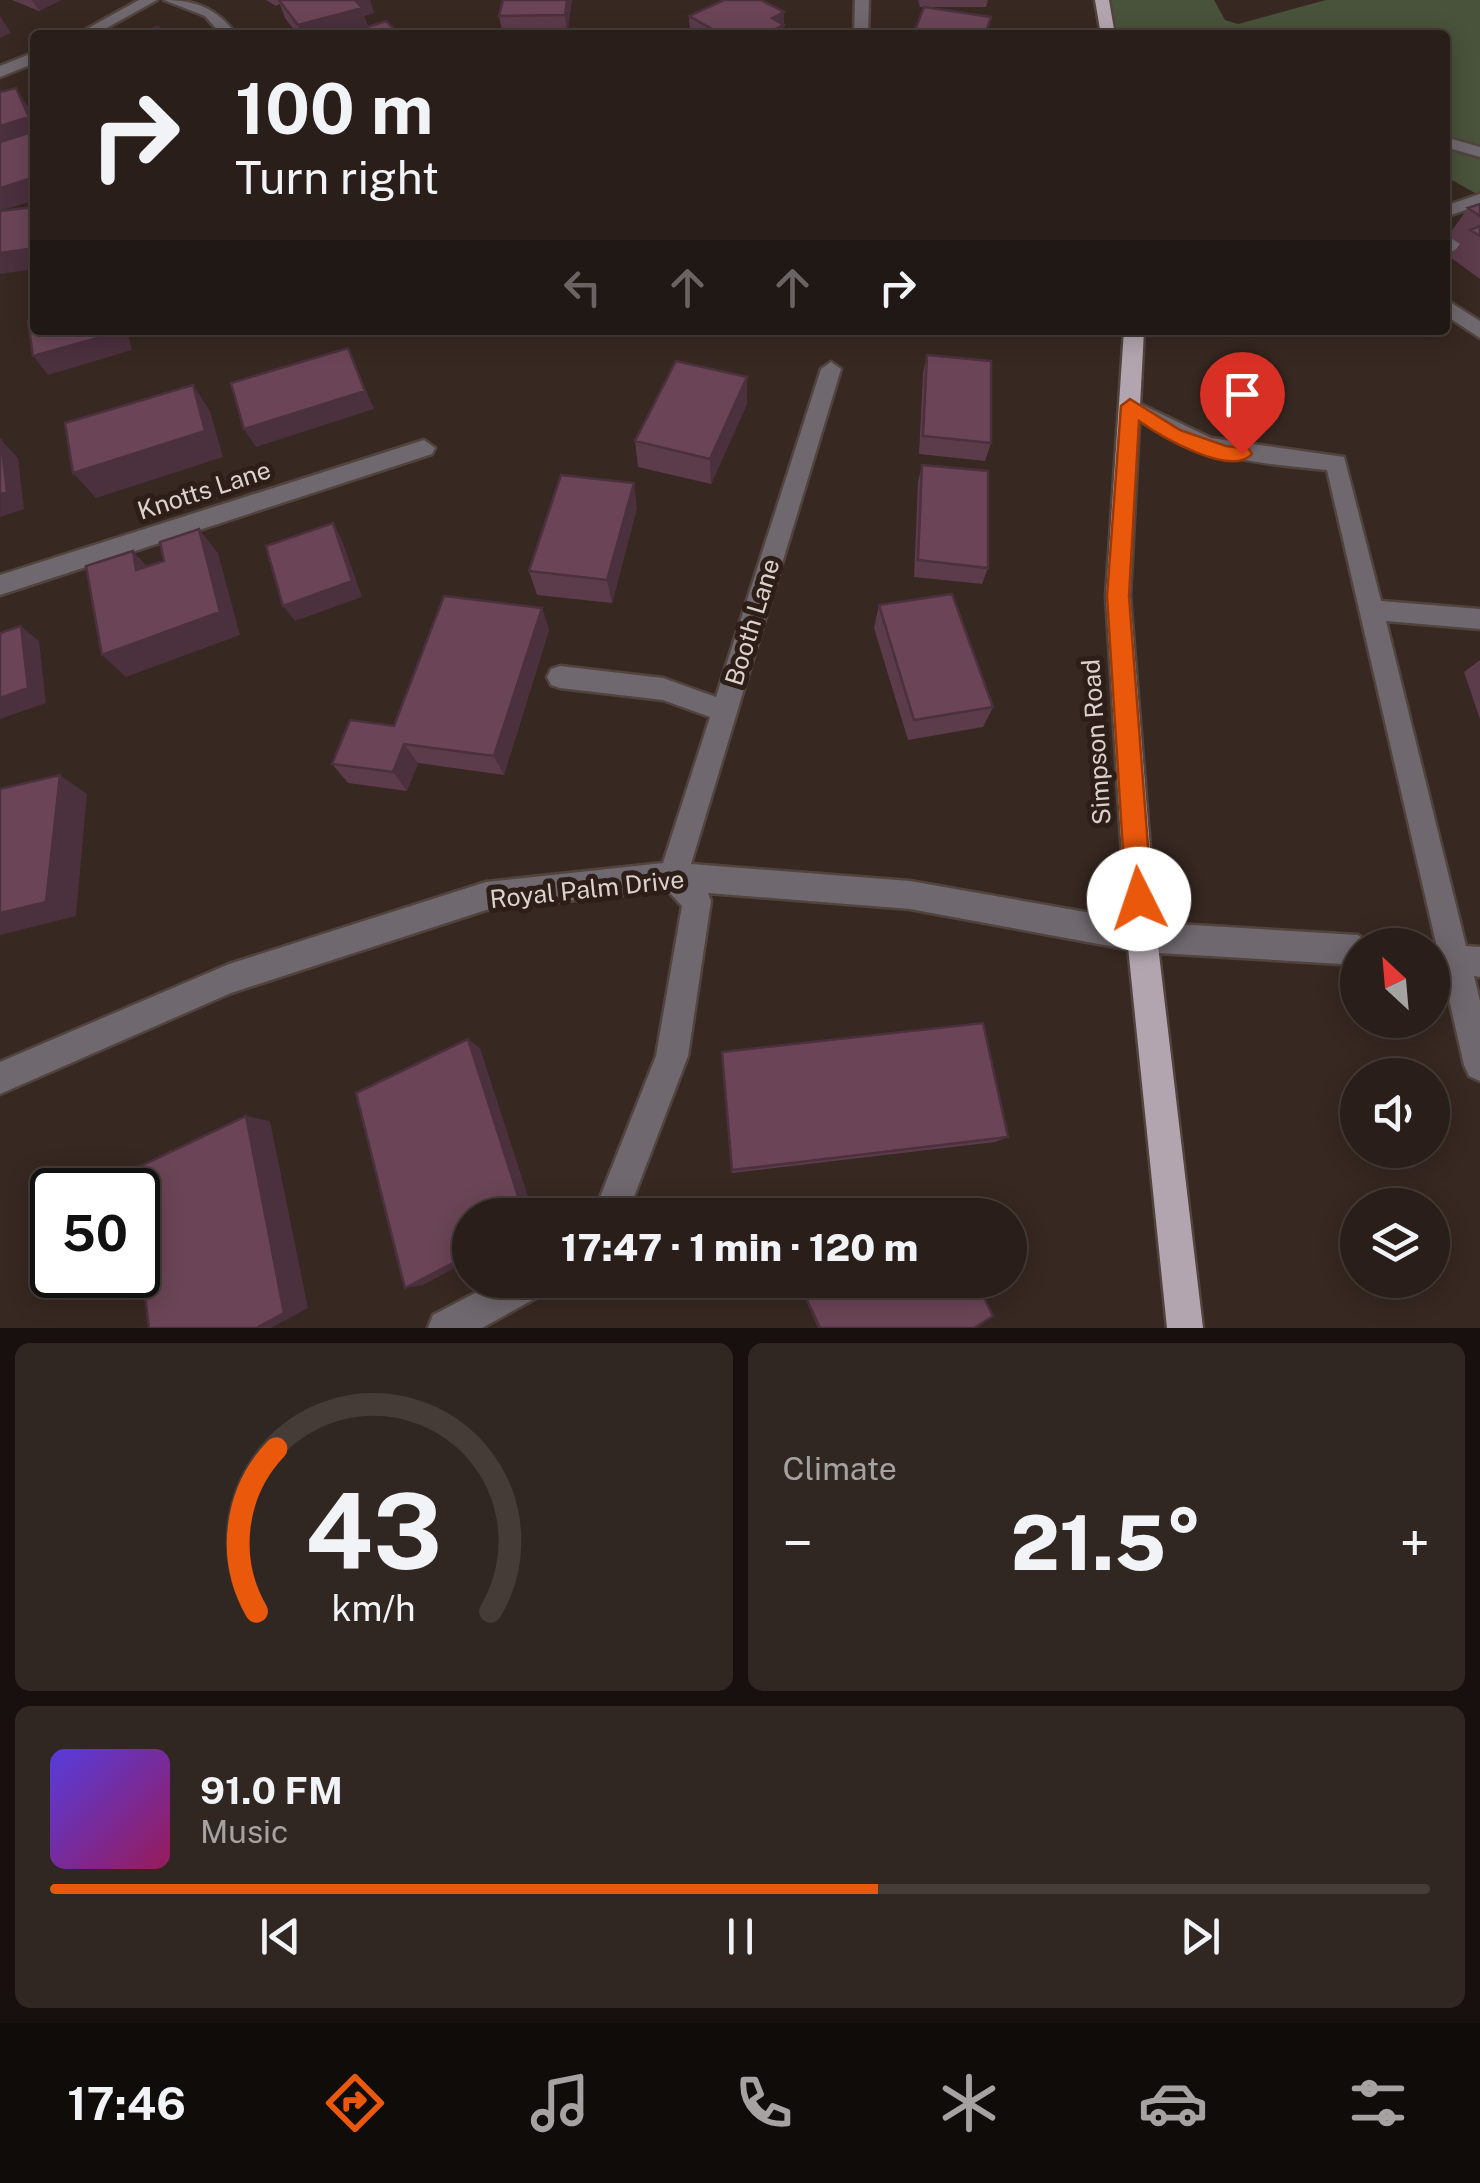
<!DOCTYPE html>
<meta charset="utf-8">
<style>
:root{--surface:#291e19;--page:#312722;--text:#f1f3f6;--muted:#a5a2a2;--line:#453c38;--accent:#ea580c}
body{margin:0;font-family:"Public Sans",sans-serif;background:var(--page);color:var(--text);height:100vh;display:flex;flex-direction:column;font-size:38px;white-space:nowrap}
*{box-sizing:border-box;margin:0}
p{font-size:32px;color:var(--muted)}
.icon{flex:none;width:55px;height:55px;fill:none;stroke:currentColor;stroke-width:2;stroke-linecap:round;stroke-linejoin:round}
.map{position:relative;height:1328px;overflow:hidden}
.details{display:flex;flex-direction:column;gap:15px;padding:15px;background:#17100e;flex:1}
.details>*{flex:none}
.guide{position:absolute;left:30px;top:30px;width:1420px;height:305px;border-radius:10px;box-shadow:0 5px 25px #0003,0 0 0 2px var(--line);background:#291e19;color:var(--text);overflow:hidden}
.needle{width:65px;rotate:334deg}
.fabs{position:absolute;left:1340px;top:928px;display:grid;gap:20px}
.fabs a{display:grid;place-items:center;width:110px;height:110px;border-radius:50%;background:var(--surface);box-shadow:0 5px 25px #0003,0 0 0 2px var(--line);font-size:50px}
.speed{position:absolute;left:30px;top:1168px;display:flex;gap:20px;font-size:50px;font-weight:700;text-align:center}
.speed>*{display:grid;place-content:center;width:130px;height:130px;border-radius:50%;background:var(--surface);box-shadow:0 5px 25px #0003,0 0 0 2px var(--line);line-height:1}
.speed .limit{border:5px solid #111;border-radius:15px;background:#fff;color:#111}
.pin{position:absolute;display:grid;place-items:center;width:85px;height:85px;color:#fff;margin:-102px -42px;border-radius:50% 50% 50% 0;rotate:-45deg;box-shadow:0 0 10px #0007}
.pin .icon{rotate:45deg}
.me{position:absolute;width:110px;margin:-55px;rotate:356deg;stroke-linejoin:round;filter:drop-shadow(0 0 8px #0008)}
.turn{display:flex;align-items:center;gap:35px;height:210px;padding:0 40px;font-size:45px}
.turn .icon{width:130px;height:130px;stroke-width:2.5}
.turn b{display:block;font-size:70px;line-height:85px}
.lanes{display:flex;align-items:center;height:95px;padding:0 40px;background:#0003;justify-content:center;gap:50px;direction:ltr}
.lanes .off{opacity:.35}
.big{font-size:75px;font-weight:800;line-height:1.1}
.details .card{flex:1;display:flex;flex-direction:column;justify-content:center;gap:15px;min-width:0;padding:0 35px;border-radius:15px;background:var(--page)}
.details .dial{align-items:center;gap:0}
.dial svg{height:260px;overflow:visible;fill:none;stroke:var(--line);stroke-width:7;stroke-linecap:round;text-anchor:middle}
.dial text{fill:var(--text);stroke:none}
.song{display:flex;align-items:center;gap:30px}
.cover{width:120px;height:120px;border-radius:15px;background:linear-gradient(135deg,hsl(250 70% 55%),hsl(330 70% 35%))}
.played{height:10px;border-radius:5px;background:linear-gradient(90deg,var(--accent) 60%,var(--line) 60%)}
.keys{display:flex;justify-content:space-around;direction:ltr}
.heat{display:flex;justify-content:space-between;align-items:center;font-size:55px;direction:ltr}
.details .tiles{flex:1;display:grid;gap:15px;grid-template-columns:1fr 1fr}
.card:last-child{grid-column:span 2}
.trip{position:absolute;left:452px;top:1198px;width:575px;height:100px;border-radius:50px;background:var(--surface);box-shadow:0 5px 25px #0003,0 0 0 2px var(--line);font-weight:800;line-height:100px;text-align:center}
.tab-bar{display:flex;height:160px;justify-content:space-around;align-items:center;background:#100c0a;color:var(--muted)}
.tab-bar .icon{width:70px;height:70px}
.tab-bar .selected{color:var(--accent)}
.tab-bar b{font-size:45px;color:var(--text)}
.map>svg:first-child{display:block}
</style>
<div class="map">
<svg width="1480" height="1328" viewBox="0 0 1480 1328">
<rect width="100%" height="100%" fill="#372821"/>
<path fill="#49523b" d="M1096,0h118l11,20 13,4 88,-24h154v196l-35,-20v-141h-341z"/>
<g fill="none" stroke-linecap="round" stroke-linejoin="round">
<g stroke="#51433d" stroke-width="5">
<path id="minor" d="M139,0h18l-63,35h-18z
M164,0c33,0 53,9 73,35h-15l-17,-19z
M855,0h14l-1,35h-14z
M35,52v11l-35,14v-11z
M1445,137l35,10v10l-35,-10z
M1480,194v11l-35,12v-11z
M1459,237l9,6 -23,12v-13z
M1445,299l35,22v17l-35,-23z
M831,362l10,7 -150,495 219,17 232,41 216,13 13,10h-13v20l-216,-13 -232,-43 -202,-16 3,8 -23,155 -61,159h-34l63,-159 26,-150 -15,-16 -181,20 -255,83 -231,101v-32l229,-98 257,-82 177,-19 47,-146 -47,-17 -103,-12 -9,-3 -4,-8 4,-8 9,-3 103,12 53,19 105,-328z
M1130,399l81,39 133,19 37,144 99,8v20l-94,-8 80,325 14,1v30l-6,-1 6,25v80l-11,-5 -5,-11 -21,-92 -11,-1v-27h-7l11,-2 -109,-473c-80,-7 -135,-15 -204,-59l-3,-5z
M424,440l11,8 -3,6 -432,141v-20z
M500,1280h52l-5,12 -65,36h-54l5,-13z"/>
</g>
<g stroke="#51433d" stroke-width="5">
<path id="major" d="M1095,0h14l6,35h-14z
M1124,330h20l-14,266 27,341 46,391h-36l-40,-391 -21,-341z"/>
</g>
<use href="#minor" fill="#6f686e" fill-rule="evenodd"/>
<use href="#major" fill="#b3a5af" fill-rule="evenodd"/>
</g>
<path fill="#5c3b4b" d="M12,0h49l-22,11z
M266,0h104l4,13 -10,3 4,10 -31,9h-39l-13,-17 -5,-14 -4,2z
M503,0h69l-5,34 -64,1 -4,-19z
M918,0h70l-2,7h-62l67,10 -4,18h-74l11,-28h-4z
M784,12v23h-94l-1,-19z
M1480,204v75l-30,-22 10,-13 -12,-8 20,-28z
M927,355l64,88 -6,18 -66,-7 4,-81z
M747,377v27l-36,80 -73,-17 -3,-26z
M922,465l66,103 -6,16 -68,-7 4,-95z
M637,508l-25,95 -75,-8 -8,-24z
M879,605l114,102 -10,20 -75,13 -34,-112z
M542,608l7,22 -45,145 -86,-12 -11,28 -59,-8 -16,-19 62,-38z
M1480,660v59l-16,-47z
M722,1052l286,85 -13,5 -263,31z
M900,1205l5,10h-29l16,-9z
M797,1280h178l-1,48h-156z"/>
<path fill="#4b303d" d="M32,0h29l-22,11z
M355,0h15l4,13 -10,3 4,10 -31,9h-36l-3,-10z
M567,0h5l-5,34 -2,-19z
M784,12v23h-21l9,-17z
M0,16l11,17 -11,5z
M16,88l12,19 7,15v16l-35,11v-23z
M35,177v23l-35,11v-23z
M35,248v21l-35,5v-21z
M118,330h9l5,20 -84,25 -15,-19z
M348,348l26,61 -118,38 -12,-18z
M747,377v27l-36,80 -1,-25z
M193,385l17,26 13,46 -127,41 -23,-25z
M1,440l17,18 6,51 -24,8z
M634,483l3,25 -25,95 -5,-23z
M333,523l9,17 20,57 -67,24 -12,-15z
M199,529l19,24 22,82 -114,42 -24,-22z
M133,551l21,23 -18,-4z
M542,608l7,22 -45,145 -10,-19z
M21,626l18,15 7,62 -46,16v-21z
M404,744l14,19 -11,28 -14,-19z
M60,775l27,19 -11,122 -76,19v-22z
M468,1039l12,9 54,167h-10z
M246,1116l24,5 38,187 -37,20h-15z
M470,1254v6l-47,25 -18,3z"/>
<path fill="#6b4557" stroke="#4b303d" stroke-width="2.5" d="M279,0h76l7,8 -64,17z
M503,0h64l-2,15 -66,1z
M724,0h37l23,12 -12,6 12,7 -21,10h-40l-34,-19z
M924,7l67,10 -6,18h-72z
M386,21l14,14h-58z
M158,27l6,8h-35z
M652,30l4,5h-24z
M16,88l13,29 -29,9v-34z
M32,132l3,6v39l-35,11v-46z
M1480,204v12l-12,-8z
M35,207v41l-35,5v-42z
M1480,226v10l-10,-6z
M35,319v11h83l1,2 -86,24 -5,-35z
M348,348l17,43 -121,38 -13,-46z
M927,355l64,6v82l-68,-7z
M676,361l71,16 -37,82 -75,-18z
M193,385l12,46 -132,42 -8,-50z
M0,440h1l6,52 -7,2z
M922,465l66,6v97l-70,-8z
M561,475l73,8 -27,97 -78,-9z
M333,523l19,58 -69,25 -17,-60z
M199,529l21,83 -118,43 -16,-89 47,-15 3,19 28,-9 -4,-19z
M952,594l41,113 -79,13 -35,-115z
M444,596l98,12 -48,148 -90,-12 -11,28 -61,-8 18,-44 44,6z
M21,626l7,62 -28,10v-65z
M60,775l-14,127 -46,11v-124z
M983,1023l25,114 -276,33 -10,-118z
M468,1039l56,176h-54v39l-65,34 -49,-195z
M246,1116l38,197 -28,15h-107l-11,-87v-51h-7l-3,-18z
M900,1205l5,10h-23z
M798,1280h177l18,36 -19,12h-154z"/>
<path fill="#ea580c" stroke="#983908" stroke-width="2.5" d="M1130,399l50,31 46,16 23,3 3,5c-21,24 -92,-18 -113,-33l-10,175 23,303 -3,9 -10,4 -9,-4 -4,-9 -19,-303 14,-190z"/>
<g text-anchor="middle" stroke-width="10" stroke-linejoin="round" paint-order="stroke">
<g font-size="25" fill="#dbd1cd" stroke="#2d1e18">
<text transform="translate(204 490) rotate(-18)" y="9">Knotts Lane</text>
<text transform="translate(752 622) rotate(-73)" y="9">Booth Lane</text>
<text transform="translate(1096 742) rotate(-94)" y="9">Simpson Road</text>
<text transform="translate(587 889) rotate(-6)" y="9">Royal Palm Drive</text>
</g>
</g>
</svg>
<div class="fabs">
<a><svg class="needle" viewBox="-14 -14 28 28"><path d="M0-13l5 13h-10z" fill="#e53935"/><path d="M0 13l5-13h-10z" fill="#a5a2a2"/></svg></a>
<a><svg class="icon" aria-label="sound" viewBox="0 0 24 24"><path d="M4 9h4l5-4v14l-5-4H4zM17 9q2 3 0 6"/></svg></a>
<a><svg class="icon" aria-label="layers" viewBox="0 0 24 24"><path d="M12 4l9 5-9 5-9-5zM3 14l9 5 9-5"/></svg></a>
</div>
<div class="speed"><div class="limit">50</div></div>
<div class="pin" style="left:1242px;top:454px;background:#d93025"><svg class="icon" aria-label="arrive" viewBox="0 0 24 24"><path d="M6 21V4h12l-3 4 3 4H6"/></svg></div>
<svg class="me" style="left:1139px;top:899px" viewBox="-20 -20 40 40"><circle r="19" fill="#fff"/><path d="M0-13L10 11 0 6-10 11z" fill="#ea580c"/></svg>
<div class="trip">17:47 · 1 min · 120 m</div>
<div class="guide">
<div class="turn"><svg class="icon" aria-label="right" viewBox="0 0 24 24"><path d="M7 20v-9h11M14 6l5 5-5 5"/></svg><div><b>100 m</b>Turn right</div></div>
<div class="lanes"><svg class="icon off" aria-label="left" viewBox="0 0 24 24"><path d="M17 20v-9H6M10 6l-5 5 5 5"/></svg><svg class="icon off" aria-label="ahead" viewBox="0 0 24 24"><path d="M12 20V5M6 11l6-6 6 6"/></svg><svg class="icon off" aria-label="ahead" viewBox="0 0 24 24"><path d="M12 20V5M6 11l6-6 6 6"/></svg><svg class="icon" aria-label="right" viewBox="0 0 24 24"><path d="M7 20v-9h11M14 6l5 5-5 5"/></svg></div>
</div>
</div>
<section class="details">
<div class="tiles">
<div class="card dial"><svg viewBox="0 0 100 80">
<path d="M14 69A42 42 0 1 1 86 69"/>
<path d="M14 69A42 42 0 0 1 20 19" stroke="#ea580c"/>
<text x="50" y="56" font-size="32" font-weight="700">43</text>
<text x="50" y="72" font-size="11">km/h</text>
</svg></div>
<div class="card"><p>Climate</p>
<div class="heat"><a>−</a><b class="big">21.5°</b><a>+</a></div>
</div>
<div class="card">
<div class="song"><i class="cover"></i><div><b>91.0 FM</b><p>Music</p></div></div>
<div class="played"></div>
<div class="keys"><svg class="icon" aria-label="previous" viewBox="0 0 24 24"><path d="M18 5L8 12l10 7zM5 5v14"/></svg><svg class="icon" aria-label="pause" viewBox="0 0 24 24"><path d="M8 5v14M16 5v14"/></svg><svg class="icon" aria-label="next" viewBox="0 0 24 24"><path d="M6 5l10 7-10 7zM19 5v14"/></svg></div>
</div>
</div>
</section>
<nav class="tab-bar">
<b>17:46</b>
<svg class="icon selected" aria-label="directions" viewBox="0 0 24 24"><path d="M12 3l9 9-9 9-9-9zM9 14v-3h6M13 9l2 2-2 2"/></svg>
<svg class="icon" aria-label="music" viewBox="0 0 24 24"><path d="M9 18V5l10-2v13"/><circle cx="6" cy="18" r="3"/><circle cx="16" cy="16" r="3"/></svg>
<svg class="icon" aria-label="phone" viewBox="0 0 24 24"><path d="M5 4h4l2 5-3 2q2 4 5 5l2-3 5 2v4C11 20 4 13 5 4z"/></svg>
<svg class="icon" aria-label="climate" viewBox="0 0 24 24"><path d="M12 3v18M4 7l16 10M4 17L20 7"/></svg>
<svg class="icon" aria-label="car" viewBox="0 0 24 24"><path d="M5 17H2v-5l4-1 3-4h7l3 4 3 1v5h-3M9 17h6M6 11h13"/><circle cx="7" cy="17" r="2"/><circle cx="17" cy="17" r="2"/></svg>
<svg class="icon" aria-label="filters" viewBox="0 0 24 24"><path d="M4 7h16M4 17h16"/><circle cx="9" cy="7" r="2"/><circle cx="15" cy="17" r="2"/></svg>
</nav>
